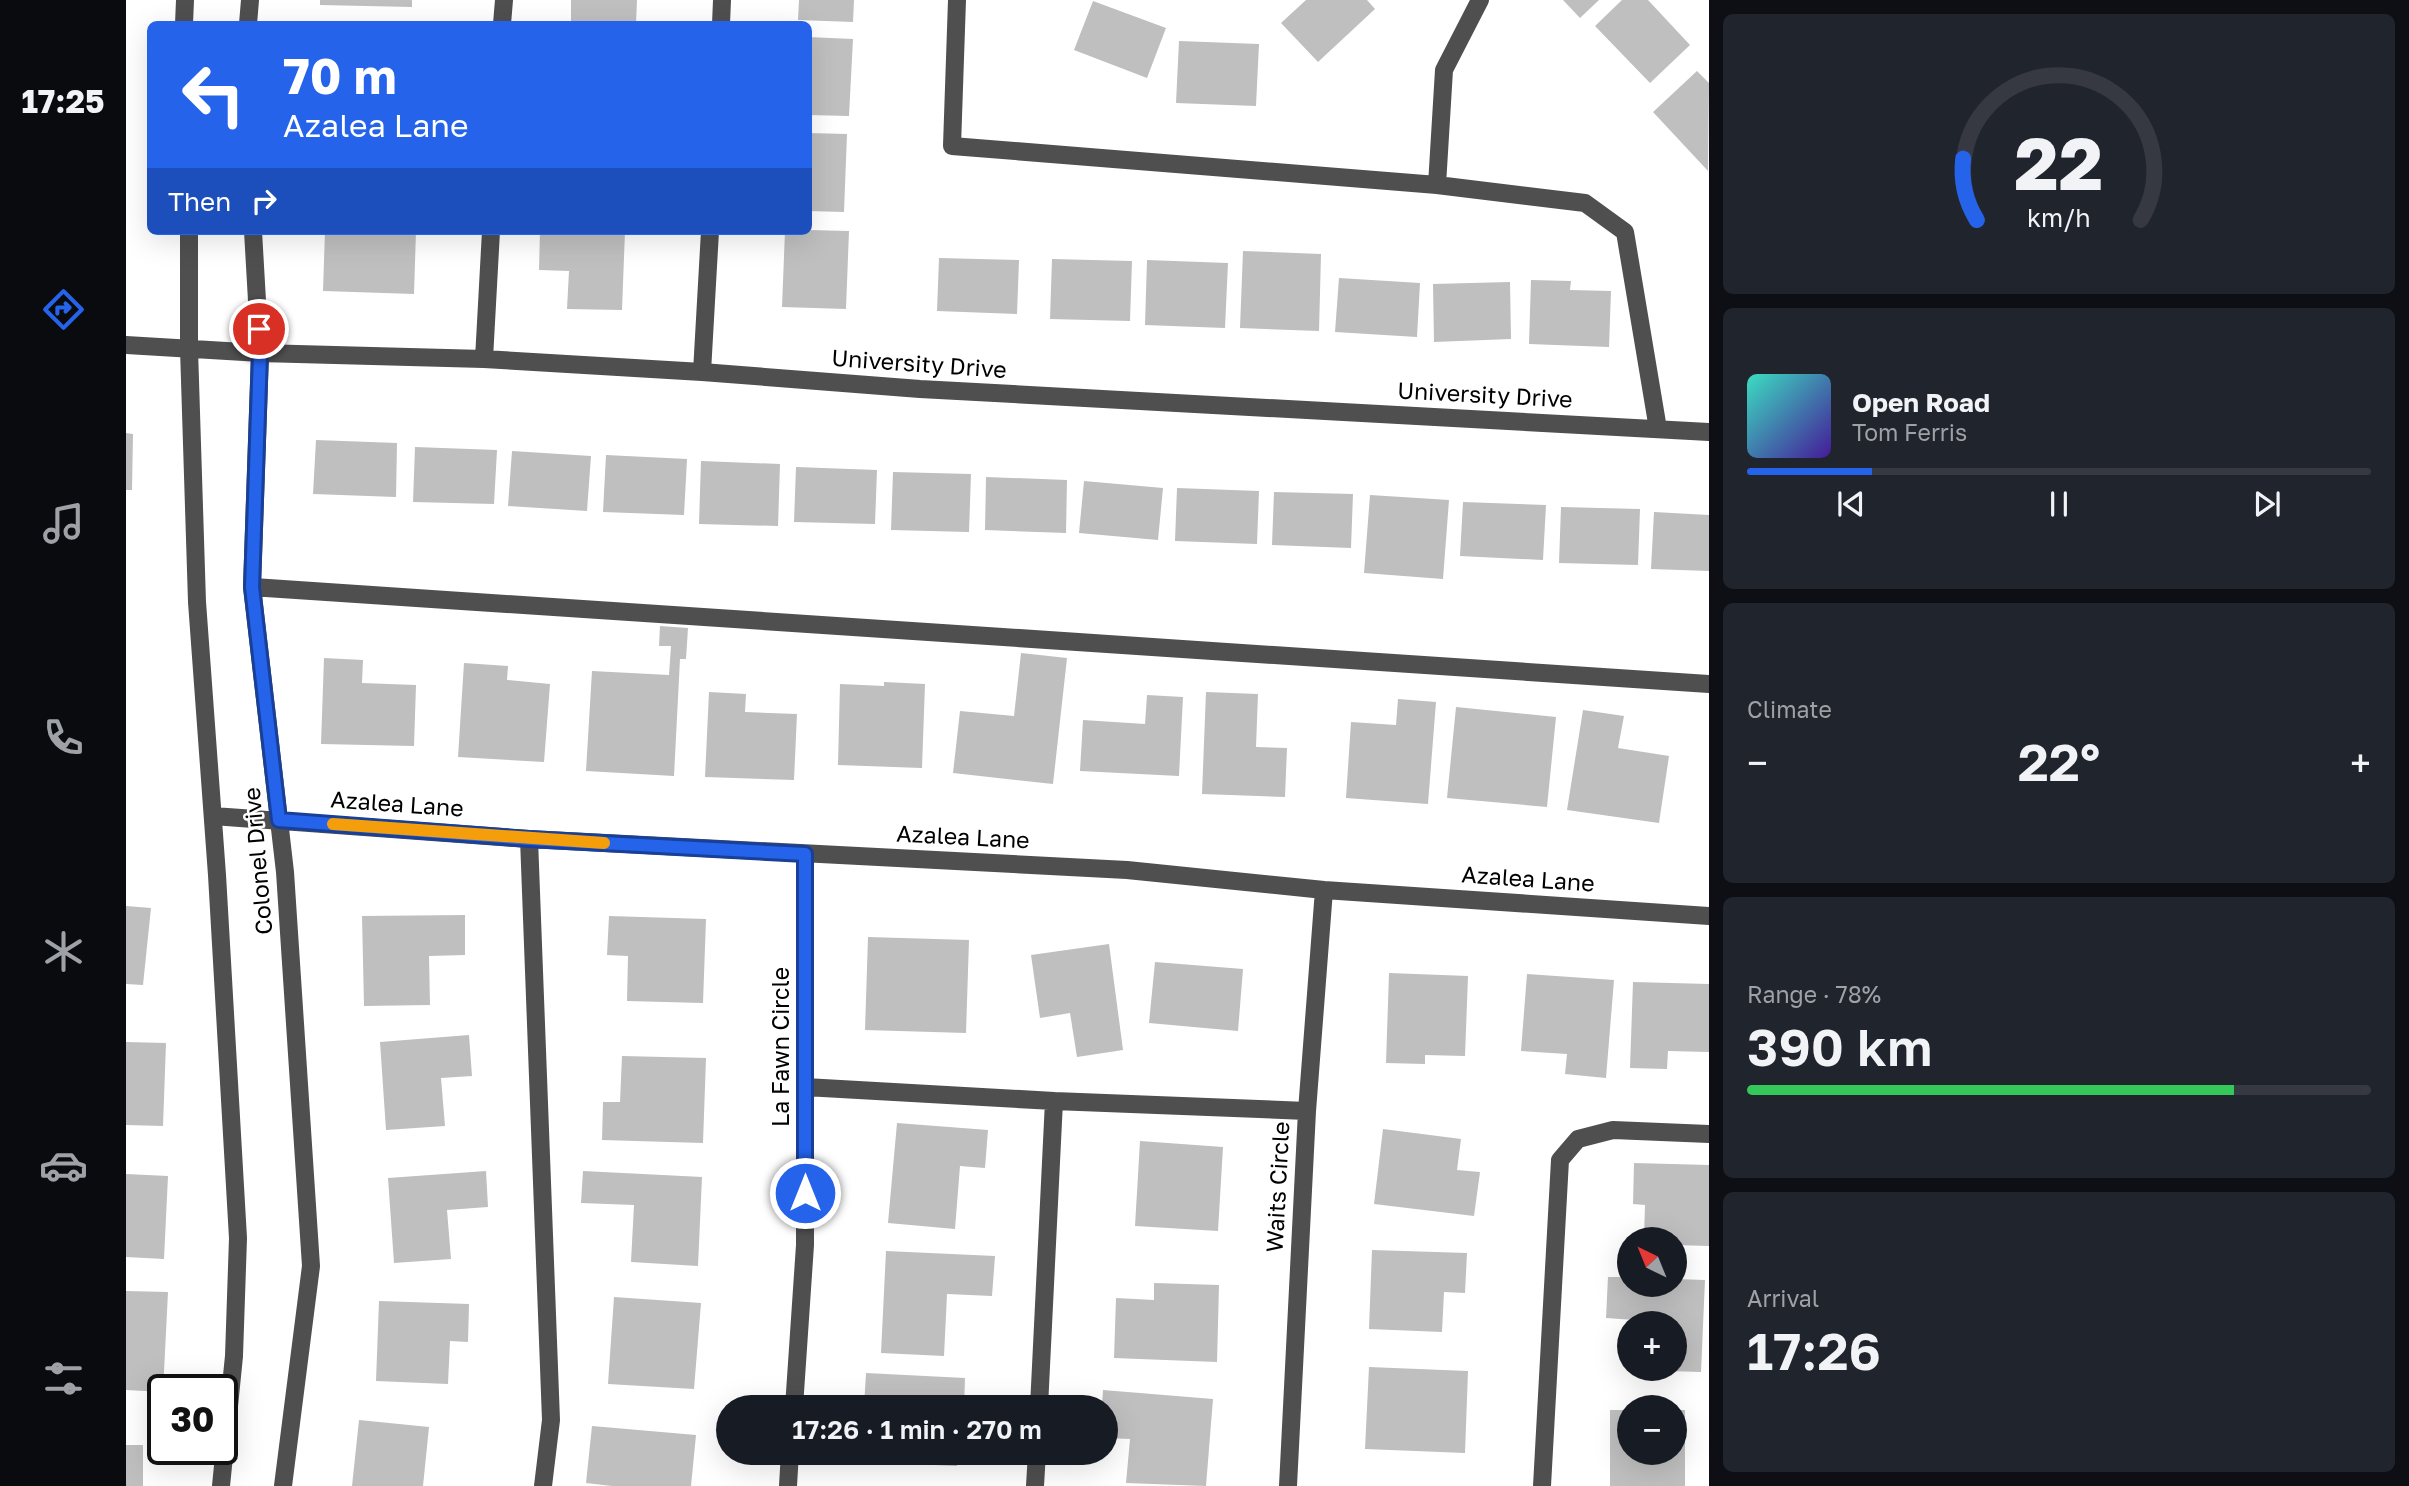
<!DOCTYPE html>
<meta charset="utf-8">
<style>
:root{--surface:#171b24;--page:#20242c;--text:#f1f3f6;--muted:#9ea1a6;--line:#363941;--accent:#2563eb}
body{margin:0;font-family:"Golos Text",sans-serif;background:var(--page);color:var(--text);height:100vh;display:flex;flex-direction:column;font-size:26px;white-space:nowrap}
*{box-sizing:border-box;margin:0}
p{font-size:23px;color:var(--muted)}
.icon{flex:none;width:38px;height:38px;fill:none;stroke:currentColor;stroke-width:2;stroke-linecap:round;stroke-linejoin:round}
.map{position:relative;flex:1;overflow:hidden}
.sheet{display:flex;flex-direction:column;gap:14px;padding:14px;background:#0d0f14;width:700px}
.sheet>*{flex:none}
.hud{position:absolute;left:21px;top:21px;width:665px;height:214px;border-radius:10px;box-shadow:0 7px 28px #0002;background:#2563eb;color:#fff;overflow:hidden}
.needle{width:46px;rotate:317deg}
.buttons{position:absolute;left:1491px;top:1227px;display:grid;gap:14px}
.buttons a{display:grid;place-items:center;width:70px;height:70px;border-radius:50%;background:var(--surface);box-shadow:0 7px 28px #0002;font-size:35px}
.speed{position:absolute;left:21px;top:1374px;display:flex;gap:14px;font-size:35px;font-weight:700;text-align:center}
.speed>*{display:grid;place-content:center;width:91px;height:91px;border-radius:50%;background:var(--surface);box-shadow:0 7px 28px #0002;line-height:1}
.speed .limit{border:4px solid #111;border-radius:10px;background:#fff;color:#111}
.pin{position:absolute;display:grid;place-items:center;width:60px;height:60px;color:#fff;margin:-30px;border:4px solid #fff;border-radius:50%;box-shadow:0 2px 7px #0007}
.me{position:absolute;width:77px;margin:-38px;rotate:0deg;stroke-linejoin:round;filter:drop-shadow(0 0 5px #0008)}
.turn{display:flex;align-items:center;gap:24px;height:147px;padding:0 21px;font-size:32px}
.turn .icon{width:91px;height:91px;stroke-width:2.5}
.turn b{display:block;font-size:49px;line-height:60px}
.then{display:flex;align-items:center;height:66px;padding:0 21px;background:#0003;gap:14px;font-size:26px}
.big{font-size:52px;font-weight:600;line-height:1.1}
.sheet .widget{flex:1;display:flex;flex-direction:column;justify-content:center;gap:10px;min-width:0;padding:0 24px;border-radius:10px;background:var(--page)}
.sheet .dial{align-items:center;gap:0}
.dial svg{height:182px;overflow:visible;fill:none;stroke:var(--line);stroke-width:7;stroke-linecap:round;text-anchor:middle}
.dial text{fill:var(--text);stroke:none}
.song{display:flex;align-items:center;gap:21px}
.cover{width:84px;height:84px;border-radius:10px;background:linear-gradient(135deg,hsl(170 70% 55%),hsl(260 70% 35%))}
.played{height:7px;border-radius:4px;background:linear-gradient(90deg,var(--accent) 20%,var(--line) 20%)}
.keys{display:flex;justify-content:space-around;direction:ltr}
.heat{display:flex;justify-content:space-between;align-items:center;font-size:38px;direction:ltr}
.charge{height:10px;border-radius:5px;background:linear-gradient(90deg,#34c759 78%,var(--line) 0)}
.trip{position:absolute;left:590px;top:1395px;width:402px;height:70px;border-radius:35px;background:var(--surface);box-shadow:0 7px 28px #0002;font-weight:600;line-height:70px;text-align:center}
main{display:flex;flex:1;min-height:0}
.dock{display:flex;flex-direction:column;width:126px;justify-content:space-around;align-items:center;background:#090b0e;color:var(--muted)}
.dock .icon{width:49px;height:49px}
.dock .selected{color:var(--accent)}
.dock b{font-size:32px;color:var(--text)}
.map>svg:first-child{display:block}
</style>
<main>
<nav class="dock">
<b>17:25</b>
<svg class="icon selected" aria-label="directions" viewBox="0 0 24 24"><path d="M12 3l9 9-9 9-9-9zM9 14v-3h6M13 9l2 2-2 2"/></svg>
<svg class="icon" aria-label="music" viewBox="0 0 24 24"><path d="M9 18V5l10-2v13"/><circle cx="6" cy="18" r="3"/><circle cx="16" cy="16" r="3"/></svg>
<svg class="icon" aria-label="phone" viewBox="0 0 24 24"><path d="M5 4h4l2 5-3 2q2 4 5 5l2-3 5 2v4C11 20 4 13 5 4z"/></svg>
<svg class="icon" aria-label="climate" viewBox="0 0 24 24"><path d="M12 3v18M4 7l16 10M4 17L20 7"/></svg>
<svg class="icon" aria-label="car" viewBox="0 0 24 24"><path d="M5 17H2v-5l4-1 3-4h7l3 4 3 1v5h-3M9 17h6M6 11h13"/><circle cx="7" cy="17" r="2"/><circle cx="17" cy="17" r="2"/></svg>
<svg class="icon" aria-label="filters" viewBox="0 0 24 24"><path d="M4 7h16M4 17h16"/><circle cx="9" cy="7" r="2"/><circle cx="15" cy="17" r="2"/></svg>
</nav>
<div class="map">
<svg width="1583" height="1486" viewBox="0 0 1583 1486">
<rect width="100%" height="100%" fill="#fff"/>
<path fill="#bfbfbf" d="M194,0h92v7l-92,-2z
M445,0h66l-1,24 -65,-2z
M673,0h55l-1,22 -55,-2z
M1180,0h61l8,9 -57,53 -37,-39z
M1437,0h36l-19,18z
M1496,0h26l42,45 -40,38 -55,-57z
M967,1l73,27 -19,50 -73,-28z
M682,37l45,2 -4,77 -41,-1z
M1053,41l80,3 -3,62 -80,-3z
M1571,71l12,12 -1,88 -55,-59z
M682,133l39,1 -3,78 -36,-1z
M682,230l41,1 -3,78 -64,-2 3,-76z
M199,231h91l-2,63 -91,-3z
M414,231h85l-3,79 -55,-1 2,-38 -30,-1z
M1117,251l78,3 -2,77 -79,-3z
M813,258l80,2 -2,54 -80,-3z
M926,259l80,2 -2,60 -80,-2z
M1021,260l81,3 -3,65 -80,-3z
M1213,278l81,5 -3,54 -82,-5z
M1405,280l40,1 -1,9 41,1 -2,56 -80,-3z
M1384,282l1,57 -77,3 -1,-58z
M0,433l7,1 -1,56h-6z
M190,440l81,3 -1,54 -83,-3z
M289,447l82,3 -3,54 -81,-2z
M386,451l79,5 -4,55 -79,-5z
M480,455l81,4 -3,56 -81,-3z
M575,461l79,3 -2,62 -79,-2z
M670,467l81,3 -2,54 -81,-2z
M767,472l78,2 -2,58 -78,-2z
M860,477l81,3 -1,53 -81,-3z
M958,481l79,7 -5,52 -79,-7z
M1051,488l82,3 -2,53 -82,-3z
M1148,492l79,2 -2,54 -79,-3z
M1244,495l79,5 -6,79 -79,-6z
M1337,502l83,3 -3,55 -83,-4z
M1435,507l79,2 -2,56 -79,-2z
M1528,512l55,3v56l-58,-2z
M534,626l28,2 -2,31h-6l-6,117 -88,-5 6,-100 77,4 2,-29h-12z
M895,653l46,5 -14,126 -100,-11 7,-62 54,5z
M198,658l39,2 -1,23 54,2 -2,61 -93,-2z
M338,663l44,3 -1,14 43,4 -6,78 -86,-5z
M758,682l41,2 -3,84 -84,-3 2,-81 44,2z
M583,692l37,2 -1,18 52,2 -3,66 -89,-3z
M1080,692l52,2 -2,53 31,1 -2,49 -83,-3z
M1021,695l36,2 -4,79 -99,-5 3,-51 62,4z
M1272,699l38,3 -8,102 -82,-6 5,-76 45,3z
M1330,707l100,10 -9,90 -100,-9z
M1457,710l41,6 -6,32 51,8 -10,67 -92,-13z
M0,906l25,2 -8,77 -17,-1z
M339,915v40l-36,1 1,49 -66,1 -2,-90z
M483,916l97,3 -3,84 -76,-2 1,-45 -21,-1z
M742,937l101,3 -3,93 -101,-3z
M983,944l14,106 -46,7 -7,-44 -30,5 -9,-63z
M1029,962l88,7 -5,62 -89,-8z
M1263,973l79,3 -3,80 -40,-1v9l-39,-1z
M1401,974l87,6 -8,98 -41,-4 2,-20 -46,-3z
M1507,982l76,2v68l-41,-1 -1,18 -37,-1z
M343,1035l3,41 -31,2 4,48 -59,4 -6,-88z
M0,1042l40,1 -3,83 -37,-1z
M496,1056l84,2 -3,85 -101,-3 1,-38h17z
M771,1123l91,7 -3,38 -25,-2 -5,63 -67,-6z
M1257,1129l78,10 -4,31 23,2 -6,44 -100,-12z
M1014,1141l83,6 -5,84 -83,-5z
M1508,1163l75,2v81l-34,-1v-6h-31l1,-34 -12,-1z
M360,1171l2,36 -41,3 4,49 -57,4 -6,-85z
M457,1171l119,6 -4,89 -67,-4 3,-57 -53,-2z
M0,1174l42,2 -4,83 -38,-2z
M1246,1250l95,3 -2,40 -21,-1 -2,40 -73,-3z
M760,1251l109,5 -3,40 -45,-2 -3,62 -63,-3z
M1482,1277h21v7h46v-5l30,1 -4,92 -33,-1v-3h7v-45h-40v-3l-29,-2z
M1028,1283l65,2 -2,77 -103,-4 2,-60 38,2z
M0,1291l42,1 -5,100 -37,-2z
M488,1297l87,6 -7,86 -86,-5z
M253,1301l90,3 -1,38 -18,-1 -2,43 -72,-3z
M1243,1367l99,4 -3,82 -100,-4z
M740,1373l99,5 -1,29h-100z
M977,1390l110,9 -7,87 -80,-3 4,-44 -24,-1v-31h-4z
M1484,1410h19v42h46v-42h10v76h-75z
M233,1420l70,7 -6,59h-71z
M466,1426l104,9 -5,51h-79l-26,-3z
M0,1445h17v41h-17z
M736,1452h96l-1,14 -95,-4z"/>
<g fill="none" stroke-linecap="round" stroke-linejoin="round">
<path stroke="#4f4f4f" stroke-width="18" d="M831,0l-5,146 485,39 148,18 40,29 33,197
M58,24l1,-24
M122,24l2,-24
M376,24l2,-24
M595,24l1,-24
M1311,185l7,-115 36,-70
M63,231v118l8,253 20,273 21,363 -4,118 -13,130
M127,231l7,122 -8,234 33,285 26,394 -28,220
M0,345l134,8 224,6 218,13 218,17 789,43
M358,359l7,-128
M576,372l8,-141
M126,587l1457,97
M87,816l316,23 598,31 197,20 385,26
M403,839l22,581 -8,66
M679,1087l249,14
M668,1407l11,-162v-391
M913,1407l15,-306 253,10
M662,1486l2,-34
M909,1486l2,-34
M1162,1486l19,-375 17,-221
M1416,1486l18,-326 18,-21 35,-9 96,4"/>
</g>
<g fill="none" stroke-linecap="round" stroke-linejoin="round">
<g stroke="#184099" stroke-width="18">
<path id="route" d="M133,329l1,25 -8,233 27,233 250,19 276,15v339"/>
</g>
<use href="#route" stroke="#2563eb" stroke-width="12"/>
<path stroke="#f59e0b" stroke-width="12" d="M207,824l271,19"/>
</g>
<g text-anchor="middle" stroke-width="5" stroke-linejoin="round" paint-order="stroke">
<g font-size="23" fill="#000" stroke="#fff">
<text transform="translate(793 364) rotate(4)" y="8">University Drive</text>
<text transform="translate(1359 395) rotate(3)" y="8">University Drive</text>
<text transform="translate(271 804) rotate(4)" y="8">Azalea Lane</text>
<text transform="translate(837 837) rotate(3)" y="8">Azalea Lane</text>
<text transform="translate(132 861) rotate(-95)" y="8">Colonel Drive</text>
<text transform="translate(1402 879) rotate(4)" y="8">Azalea Lane</text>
<text transform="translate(655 1047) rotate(-90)" y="8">La Fawn Circle</text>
<text transform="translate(1152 1187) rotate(-87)" y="8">Waits Circle</text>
</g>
</g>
</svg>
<div class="buttons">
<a><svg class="needle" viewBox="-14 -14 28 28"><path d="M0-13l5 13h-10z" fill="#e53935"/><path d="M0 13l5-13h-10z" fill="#9ea1a6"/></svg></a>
<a>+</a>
<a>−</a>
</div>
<div class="speed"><div class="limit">30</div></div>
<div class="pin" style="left:133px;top:329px;background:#d93025"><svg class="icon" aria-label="arrive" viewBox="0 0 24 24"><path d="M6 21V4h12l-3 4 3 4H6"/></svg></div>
<svg class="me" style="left:679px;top:1193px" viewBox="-20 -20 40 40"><circle r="17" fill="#2563eb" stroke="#fff" stroke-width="3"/><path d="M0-11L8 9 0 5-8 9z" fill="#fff"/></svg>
<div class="trip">17:26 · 1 min · 270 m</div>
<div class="hud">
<div class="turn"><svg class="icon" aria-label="left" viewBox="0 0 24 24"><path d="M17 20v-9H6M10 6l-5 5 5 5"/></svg><div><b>70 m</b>Azalea Lane</div></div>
<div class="then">Then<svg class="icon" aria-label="right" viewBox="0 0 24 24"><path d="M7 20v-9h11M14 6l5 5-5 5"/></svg></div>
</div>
</div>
<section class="sheet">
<div class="widget dial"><svg viewBox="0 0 100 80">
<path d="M14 69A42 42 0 1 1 86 69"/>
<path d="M14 69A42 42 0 0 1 8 42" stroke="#2563eb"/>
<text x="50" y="56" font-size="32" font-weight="700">22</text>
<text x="50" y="72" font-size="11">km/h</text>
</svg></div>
<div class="widget">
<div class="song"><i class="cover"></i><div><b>Open Road</b><p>Tom Ferris</p></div></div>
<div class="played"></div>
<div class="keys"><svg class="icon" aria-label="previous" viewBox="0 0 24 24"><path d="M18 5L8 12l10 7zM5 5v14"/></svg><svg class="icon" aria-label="pause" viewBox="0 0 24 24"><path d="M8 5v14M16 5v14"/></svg><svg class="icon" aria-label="next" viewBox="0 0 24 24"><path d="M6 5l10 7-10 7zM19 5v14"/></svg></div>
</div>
<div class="widget"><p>Climate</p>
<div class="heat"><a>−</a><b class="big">22°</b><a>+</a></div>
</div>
<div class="widget"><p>Range · 78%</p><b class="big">390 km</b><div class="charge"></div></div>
<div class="widget"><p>Arrival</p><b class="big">17:26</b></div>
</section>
</main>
